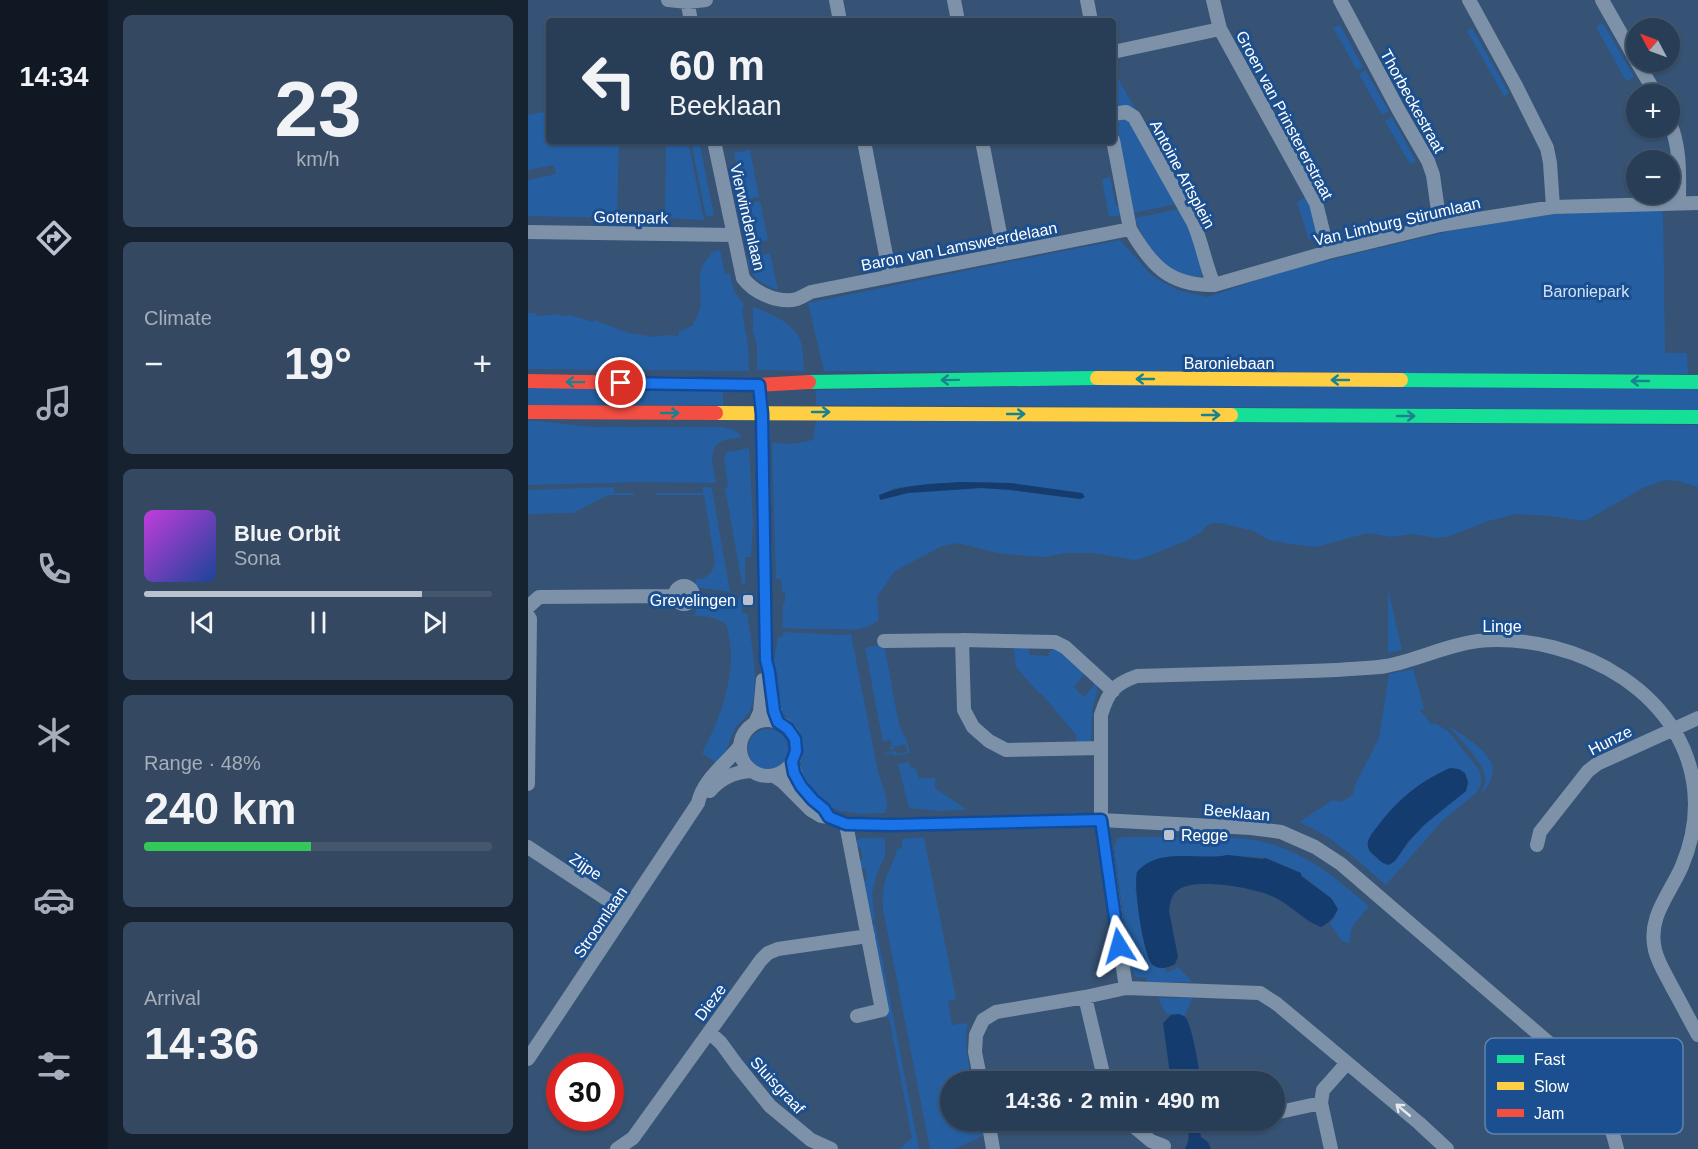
<!DOCTYPE html>
<meta charset="utf-8">
<style>
:root{--surface:#283e57;--page:#344961;--text:#f1f3f6;--muted:#a5aeba;--line:#44576d;--accent:#b9c2ce}
body{margin:0;font-family:Arial,sans-serif;background:var(--page);color:var(--text);height:100vh;display:flex;flex-direction:column;font-size:22px;white-space:nowrap}
*{box-sizing:border-box;margin:0}
p{font-size:20px;color:var(--muted)}
.icon{flex:none;width:33px;height:33px;fill:none;stroke:currentColor;stroke-width:2;stroke-linecap:round;stroke-linejoin:round}
.map{position:relative;flex:1;overflow:hidden}
.panel{display:flex;flex-direction:column;gap:15px;padding:15px;background:#162230;width:420px}
.panel>*{flex:none}
.guide{position:absolute;left:18px;top:18px;width:570px;height:126px;border-radius:6px;box-shadow:0 2px 4px #0004,0 0 0 2px var(--line);background:#283e57;color:var(--text);overflow:hidden}
.needle{width:39px;rotate:311deg}
.fabs{position:absolute;left:1098px;top:18px;display:grid;gap:12px}
.fabs a{display:grid;place-items:center;width:54px;height:54px;border-radius:50%;background:var(--surface);box-shadow:0 2px 4px #0004,0 0 0 2px var(--line);font-size:30px}
.speed{position:absolute;left:18px;top:1053px;display:flex;gap:12px;font-size:30px;font-weight:700;text-align:center}
.speed>*{display:grid;place-content:center;width:78px;height:78px;border-radius:50%;background:var(--surface);box-shadow:0 2px 4px #0004,0 0 0 2px var(--line);line-height:1}
.speed .limit{border:9px solid #d22;background:#fff;color:#111}
.pin{position:absolute;display:grid;place-items:center;width:51px;height:51px;color:#fff;margin:-26px;border:3px solid #fff;border-radius:50%;box-shadow:0 2px 6px #0007}
.me{position:absolute;width:66px;margin:-33px;rotate:352deg;stroke-linejoin:round;filter:drop-shadow(0 0 4px #0008)}
.turn{display:flex;align-items:center;gap:21px;height:126px;padding:0 24px;font-size:27px}
.turn .icon{width:78px;height:78px;stroke-width:2.5}
.turn b{display:block;font-size:42px;line-height:51px}
.big{font-size:45px;font-weight:700;line-height:1.1}
.panel .widget{flex:1;display:flex;flex-direction:column;justify-content:center;gap:9px;min-width:0;padding:0 21px;border-radius:9px;background:var(--page)}
.panel .dial{align-items:center;gap:0}
.dial b{font-size:78px;line-height:1}
.song{display:flex;align-items:center;gap:18px}
.cover{width:72px;height:72px;border-radius:9px;background:linear-gradient(135deg,hsl(290 70% 55%),hsl(220 70% 35%))}
.played{height:6px;border-radius:3px;background:linear-gradient(90deg,var(--accent) 80%,var(--line) 80%)}
.keys{display:flex;justify-content:space-around;direction:ltr}
.heat{display:flex;justify-content:space-between;align-items:center;font-size:33px;direction:ltr}
.charge{height:9px;border-radius:4px;background:linear-gradient(90deg,#34c759 48%,var(--line) 0)}
.trip{position:absolute;left:412px;top:1071px;width:345px;height:60px;border-radius:30px;background:var(--surface);box-shadow:0 2px 4px #0004,0 0 0 2px var(--line);font-weight:700;line-height:60px;text-align:center}
main{display:flex;flex:1;min-height:0}
.menu{display:flex;flex-direction:column;width:108px;justify-content:space-around;align-items:center;background:#101923;color:var(--muted)}
.menu .icon{width:42px;height:42px}
.menu .on{color:var(--accent)}
.menu b{font-size:27px;color:var(--text)}
.map>svg:first-child{display:block}
</style>
<main>
<nav class="menu">
<b>14:34</b>
<svg class="icon on" aria-label="directions" viewBox="0 0 24 24"><path d="M12 3l9 9-9 9-9-9zM9 14v-3h6M13 9l2 2-2 2"/></svg>
<svg class="icon" aria-label="music" viewBox="0 0 24 24"><path d="M9 18V5l10-2v13"/><circle cx="6" cy="18" r="3"/><circle cx="16" cy="16" r="3"/></svg>
<svg class="icon" aria-label="phone" viewBox="0 0 24 24"><path d="M5 4h4l2 5-3 2q2 4 5 5l2-3 5 2v4C11 20 4 13 5 4z"/></svg>
<svg class="icon" aria-label="climate" viewBox="0 0 24 24"><path d="M12 3v18M4 7l16 10M4 17L20 7"/></svg>
<svg class="icon" aria-label="car" viewBox="0 0 24 24"><path d="M5 17H2v-5l4-1 3-4h7l3 4 3 1v5h-3M9 17h6M6 11h13"/><circle cx="7" cy="17" r="2"/><circle cx="17" cy="17" r="2"/></svg>
<svg class="icon" aria-label="filters" viewBox="0 0 24 24"><path d="M4 7h16M4 17h16"/><circle cx="9" cy="7" r="2"/><circle cx="15" cy="17" r="2"/></svg>
</nav>
<section class="panel">
<div class="widget dial"><b>23</b><p>km/h</p></div>
<div class="widget"><p>Climate</p>
<div class="heat"><a>−</a><b class="big">19°</b><a>+</a></div>
</div>
<div class="widget">
<div class="song"><i class="cover"></i><div><b>Blue Orbit</b><p>Sona</p></div></div>
<div class="played"></div>
<div class="keys"><svg class="icon" aria-label="previous" viewBox="0 0 24 24"><path d="M18 5L8 12l10 7zM5 5v14"/></svg><svg class="icon" aria-label="pause" viewBox="0 0 24 24"><path d="M8 5v14M16 5v14"/></svg><svg class="icon" aria-label="next" viewBox="0 0 24 24"><path d="M6 5l10 7-10 7zM19 5v14"/></svg></div>
</div>
<div class="widget"><p>Range · 48%</p><b class="big">240 km</b><div class="charge"></div></div>
<div class="widget"><p>Arrival</p><b class="big">14:36</b></div>
</section>
<div class="map">
<svg width="1170" height="1149" viewBox="0 0 1170 1149">
<rect width="100%" height="100%" fill="#365274"/>
<path fill="#265fa1" fill-rule="evenodd" d="M1075,23l31,54 -8,4 -30,-54z
M812,25l23,42 -6,3 -24,-42z
M944,28l37,65 -5,3 -37,-65z
M585,70l23,40 -21,-1 -2,-13z
M837,70l24,41 -7,4 -23,-41z
M21,111v30h70l-2,77 -89,-2v-36l28,-6 -2,-9 -26,5v-55z
M864,117l24,44 -6,3 -25,-43z
M600,118l48,86 -42,9 -17,-86h2l-1,-8z
M138,141h22l16,79 -39,-2z
M163,141h8l15,74 -8,2z
M222,150l9,47 -15,3 -10,-47z
M582,177l6,29 5,-1 2,10 -14,2 -7,-38z
M779,196l12,40 -10,4 -12,-38z
M232,201l8,39 -16,3 -7,-39z
M651,209l10,18 14,46 -3,4c-34,0 -55,-30 -65,-59z
M1135,210l2,143h22l1,21 -864,-3 -16,-68 195,-40 117,-23 32,36 26,14 29,7 85,-28 158,-38 103,-17z
M192,250l5,24 5,-1c2,12 4,22 14,30l-2,8 6,34 1,26 -221,-2v-56h7l1,3 23,-2 1,2h7v-2l26,8 2,-2 33,13 21,3v1l22,-2 8,1v-4l15,-7 -1,-2c19,-23 -6,-47 18,-68l-1,-3z
M242,253l8,37c-20,-7 -27,-12 -31,-33z
M225,307c13,4 37,15 44,27 7,9 6,26 7,37l-47,-1v-23l-4,-17z
M0,383l195,1v21h-195z
M581,385l589,3v22l-882,-5v-15z
M0,420l65,7h129l13,3 7,7c-6,2 -14,1 -20,4 -16,8 -8,28 -6,42l-73,-1 -115,3z
M288,420l882,5v62l-20,-6 -13,-1 -22,8 -58,33 -35,-5 -34,-2 -28,7 -41,16 -11,1 -23,-4 -22,3 -23,-4 -52,14 -26,-3 -21,-4 -15,-9 -35,-8h-6l-7,3 -5,6 -15,9 -43,17 -9,2 -40,-7h-28l-21,4 -30,-2 -18,-2 -39,-10 -16,3 -47,25 -18,26 2,23c-19,13 -27,9 -48,9 -16,0 -32,0 -49,-1l1,-25 2,-1v-10h-3l-1,-13h-5l-4,-132v-4l19,1 22,-4zM432,482h34l86,17 -69,-9 -30,-2 -73,5 -27,7 13,-12z
M221,448l4,75 -2,34h-6v27h-3l-17,-96 3,-1 -4,-30 3,-5z
M86,487v6h20v2h-26l-35,18 -45,1v-24z
M175,487h6l3,2 18,103 -34,-5v-8c11,0 17,-6 19,-17l-11,-67h-48v-2h47z
M860,589l14,61 -14,3z
M215,591h3v15l-4,1v6h5c4,26 13,71 4,95 -3,9 -13,14 -17,23 -7,13 -4,21 -19,31l-13,-9c16,-30 29,-64 29,-99 0,-10 -3,-19 -4,-29 -15,-11 -31,-9 -49,-9l17,-1 1,-8c18,0 40,5 47,-16z
M255,632l56,3 12,-1 27,138 8,24 1,12 -2,5 -23,1 -22,-3 -17,-8 -10,-9 -13,-23 3,-19 -2,-16 -5,-9 -17,-18 -6,-42 5,-30h5z
M356,644l15,81 8,17 3,11 -16,3 -1,-3 -8,2v-2l11,-2 1,3 10,-2 -1,-8 -11,3 -2,-2 1,4 -4,1 -1,-3 3,-1 -2,-7 -7,3 -18,-94z
M485,644l16,2v9l19,1 5,-10 2,1 30,26 -11,14 10,10 11,-13 2,2v5l-5,19 -1,32h-15v-7l-35,-42h-2l-23,-26z
M885,669l11,39 -4,2 11,14h6l13,9 29,37 2,6v8l-5,9 -34,28 -56,64c-28,-24 -53,-49 -87,-63l34,-22 8,2 12,-7 2,-10 24,-47 10,-64zM922,768c9,2 20,5 18,17 -2,10 -12,13 -19,19 -22,16 -39,35 -54,57l-26,-22c20,-31 47,-56 81,-71z
M917,724c24,16 70,37 35,71 4,-7 7,-15 4,-23 -3,-11 -30,-41 -39,-48z
M220 749a20 20 0 1 1 40 0a20 20 0 1 1-40 0Z
M381,762l2,6 4,-1 4,11h16v10l31,21 -1,1 -26,1 -30,-3 -11,-44z
M396,837l32,162 -8,2 4,24 13,-2 3,2c-6,17 1,38 5,56l-22,1v38l29,1 3,15 -29,13h-24l-47,-240c-1,-11 0,-21 3,-31 4,-10 9,-19 11,-29l5,-1v-9z
M596,837h43l1,3h8l1,-3c19,0 40,-1 60,1 56,4 91,33 132,68l-17,21 -3,16 -7,-2 -13,-18 6,-6 -1,-16 -36,-29 -31,-14 -39,-3 -11,2 -42,-1 -40,32c4,15 7,70 19,78 4,3 9,2 14,2h-3l1,4 7,-2 5,-3 15,15h-46v-4l-11,-1 -5,-8 -17,-121 3,-9z
M332,838h25v18l-8,17 -5,20 3,27 -6,1 -7,-40 5,-1 -2,-12 -6,1 -1,-9 5,-1 -3,-12 -5,1 -1,-5z
M347,924l44,225h-20l13,-11 -23,-121 -7,1 -12,-93z
M630,998h35l-9,18c-20,-5 -15,5 -26,-18z"/>
<path fill="#153c6e" d="M432,482l51,1 71,10 3,4 -5,2 -69,-9 -30,-2 -73,5 -28,7 -1,-5c26,-11 53,-11 81,-13z
M922,768l9,1 6,4 3,9 -2,9 -42,34 -16,17 -13,19 -6,4c-5,-1 -8,-3 -12,-7 -3,-3 -8,-6 -9,-11 -2,-7 5,-15 9,-20 19,-26 44,-47 73,-59z
M700,855l34,4 3,-1 36,15v3l30,22 7,11c-4,9 -8,13 -17,18 -17,-6 -30,-22 -47,-30 -18,-9 -79,-20 -96,-7 -7,5 -8,13 -9,21l9,46 -3,7c-7,4 -16,6 -22,1 -10,-9 -20,-80 -16,-93 22,-26 61,-11 91,-17z
M651,1014c2,1 3,1 5,2 8,5 15,55 17,65h-30l-8,-58 8,-8z
M652,1121h18l3,16 7,5 3,7h-26c5,-11 4,-14 1,-25z"/>
<g fill="none" stroke-linecap="round" stroke-linejoin="round">
<path stroke="#7d92a8" stroke-width="14" d="M140,0l20,2 18,-2
M159,0l4,21
M308,0l4,21
M426,0l4,21
M559,0l4,21
M685,0l7,29 96,174 12,49
M812,0l58,109 30,52 5,14 7,50
M941,0l46,84 32,64 3,15 3,44
M1074,0l34,60
M585,52l107,-23
M1109,62l19,32
M585,114l13,-2 8,5 59,105c9,20 12,42 21,63
M1142,123c11,26 9,53 9,80
M585,140l17,89c21,36 39,57 84,56l114,-33 112,-27 113,-18 145,-4
M186,141l29,137c11,15 36,26 54,21 5,-2 10,-5 14,-7l319,-63
M336,141l26,135
M454,141l22,113
M0,232l205,3
M231,385l3,29 4,246c6,21 4,42 12,62
M147 595a9 9 0 1 1 18 0a9 9 0 1 1-18 0Z
M0,607l11,-10 136,-1
M0,616l2,3 -2,165
M434,640l2,70 9,17 16,14 17,9 95,-2
M356,641l78,-1 93,2 10,5 48,44
M212 748a28 28 0 1 1 56 0a28 28 0 1 1-56 0Z
M227,723l5,-11 3,-32
M264,762c3,17 11,29 24,41
M246,776l9,6 28,28 10,6 8,1 17,7 46,1 209,-5 150,8 30,4 34,15 26,17 222,191c25,27 46,57 54,94
M182,791c11,-14 25,-19 42,-20
M318,824l36,186 -25,6
M1009,845l3,-13 48,-61 9,-7 101,-46
M0,847l98,65
M598,988l-25,-168v-105c7,-23 13,-31 36,-39 47,-1 94,-3 141,-4 24,-1 48,-1 72,-3 12,-1 25,-1 36,-3 32,-6 60,-21 92,-25 99,-9 216,54 217,163 0,21 -5,43 -13,62 -12,28 -35,51 -27,84 3,13 11,25 17,37 9,16 17,32 26,48
M557,997l20,85
M181,1032l12,11 16,22 33,41 41,34 20,9
M0,1059l170,-256c5,-24 28,-39 42,-57
M453,1082l-6,-30 1,-17 7,-15 13,-8 89,-15 41,-9 134,5 17,11 142,119 28,26
M747,1113l46,-10
M460,1120l5,29
M598,1120l25,21 13,5
M89,1149l16,-11 128,-178 7,-7 10,-4 90,-13
M803,1149l-10,-46 2,-13 24,-27"/>
<path stroke="#16e098" stroke-width="14" d="M873,380l297,2
M281,382l288,-4
M703,415l467,2"/>
<path stroke="#ffcf43" stroke-width="14" d="M569,378l304,2
M188,413l515,2"/>
<path stroke="#f24e42" stroke-width="14" d="M0,381l231,4 50,-3
M0,412l188,1"/>
</g>
<defs><path id="oneway-shaft" d="M-6 0H5M1.5-3L5.5 0L1.5 3" fill="none" stroke-width="1.6" stroke-linecap="round" stroke-linejoin="round" transform="scale(1.5)"/></defs>
<g stroke="#198292">
<use href="#oneway-shaft" transform="translate(617 379) rotate(-180)"/>
<use href="#oneway-shaft" transform="translate(422 380) rotate(179)"/>
<use href="#oneway-shaft" transform="translate(812 380) rotate(-180)"/>
<use href="#oneway-shaft" transform="translate(1112 381) rotate(-180)"/>
<use href="#oneway-shaft" transform="translate(47 382) rotate(-179)"/>
<use href="#oneway-shaft" transform="translate(293 412)"/>
<use href="#oneway-shaft" transform="translate(142 413)"/>
<use href="#oneway-shaft" transform="translate(488 414)"/>
<use href="#oneway-shaft" transform="translate(683 415)"/>
<use href="#oneway-shaft" transform="translate(878 416)"/>
</g>
<use stroke="#e5e9ee" href="#oneway-shaft" transform="translate(875 1110) rotate(-140)"/>
<g fill="none" stroke-linecap="round" stroke-linejoin="round">
<g stroke="#114b97" stroke-width="15">
<path id="route" d="M93,383l138,2 3,29 4,246 3,12 5,39 4,11 10,7 7,10 1,12 -4,11 2,11 7,13 12,14 11,9 5,8 17,7 46,1 209,-5 18,126"/>
</g>
<use href="#route" stroke="#1a73e8" stroke-width="10"/>
</g>
<g fill="#b9c2ce" stroke="#1b4f8f" stroke-width="2">
<rect x="214" y="594" width="12" height="12" rx="3"/>
<rect x="635" y="829" width="12" height="12" rx="3"/>
</g>
<g text-anchor="middle" stroke-width="6" stroke-linejoin="round" paint-order="stroke">
<g font-size="16" fill="#fff" stroke="#1b4f8f">
<text transform="translate(885 101) rotate(61)" y="6">Thorbeckestraat</text>
<text transform="translate(757 115) rotate(62)" y="6">Groen van Prinstererstraat</text>
<text transform="translate(655 174) rotate(62)" y="6">Antoine Artsplein</text>
<text transform="translate(103 217) rotate(1)" y="6">Gotenpark</text>
<text transform="translate(220 217) rotate(77)" y="6">Vierwindenlaan</text>
<text transform="translate(869 221) rotate(-13)" y="6">Van Limburg Stirumlaan</text>
<text transform="translate(431 246) rotate(-11)" y="6">Baron van Lamsweerdelaan</text>
<text x="701" y="369">Baroniebaan</text>
<text x="974" y="632">Linge</text>
<text transform="translate(1082 740) rotate(-27)" y="6">Hunze</text>
<text transform="translate(709 812) rotate(5)" y="6">Beeklaan</text>
<text transform="translate(58 866) rotate(34)" y="6">Zijpe</text>
<text transform="translate(72 922) rotate(-56)" y="6">Stroomlaan</text>
<text transform="translate(182 1002) rotate(-54)" y="6">Dieze</text>
<text transform="translate(250 1085) rotate(47)" y="6">Sluisgraaf</text>
</g>
<g font-size="16" fill="#cfe3fa" stroke="#1b4f8f">
<text x="1058" y="297">Baroniepark</text>
</g>
<g font-size="16" fill="#fff" stroke="#1b4f8f" text-anchor="end">
<text x="208" y="606">Grevelingen</text>
<text x="653" y="841" text-anchor="start">Regge</text>
</g>
</g>
<rect x="957" y="1038" width="198" height="96" rx="9" fill="#1b4f8f" stroke="#5f84b1" stroke-width="1.5"/>
<rect x="969" y="1055" width="27" height="8" fill="#16e098"/>
<rect x="969" y="1082" width="27" height="8" fill="#ffcf43"/>
<rect x="969" y="1109" width="27" height="8" fill="#f24e42"/>
<g font-size="16" fill="#fff">
<text x="1006" y="1065">Fast</text>
<text x="1006" y="1092">Slow</text>
<text x="1006" y="1119">Jam</text>
</g>
</svg>
<div class="fabs">
<a><svg class="needle" viewBox="-14 -14 28 28"><path d="M0-13l5 13h-10z" fill="#e53935"/><path d="M0 13l5-13h-10z" fill="#a5aeba"/></svg></a>
<a>+</a>
<a>−</a>
</div>
<div class="speed"><div class="limit">30</div></div>
<div class="pin" style="left:93px;top:383px;background:#d93025"><svg class="icon" aria-label="arrive" viewBox="0 0 24 24"><path d="M6 21V4h12l-3 4 3 4H6"/></svg></div>
<svg class="me" style="left:591px;top:946px" viewBox="-20 -20 40 40"><path d="M0-17L14 15 0 8-14 15z" fill="#1a73e8" stroke="#fff" stroke-width="4"/></svg>
<div class="trip">14:36 · 2 min · 490 m</div>
<div class="guide">
<div class="turn"><svg class="icon" aria-label="left" viewBox="0 0 24 24"><path d="M17 20v-9H6M10 6l-5 5 5 5"/></svg><div><b>60 m</b>Beeklaan</div></div>
</div>
</div>
</main>
